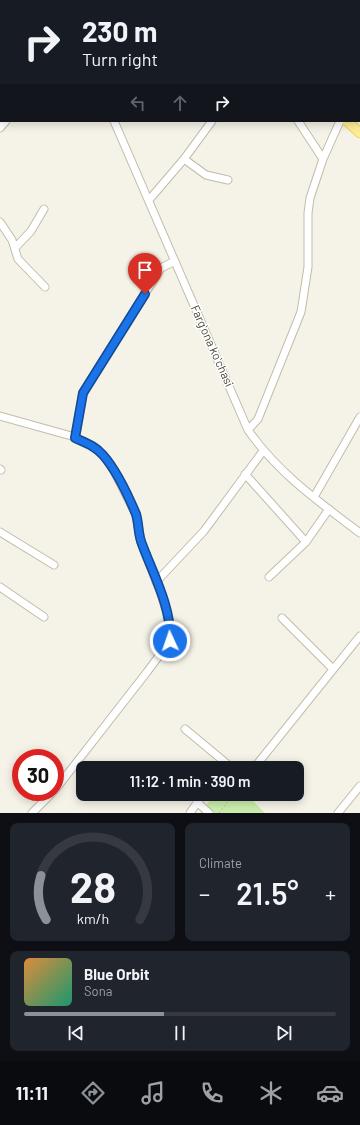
<!DOCTYPE html>
<meta charset="utf-8">
<style>
:root{--surface:#171b24;--page:#20242c;--text:#f1f3f6;--muted:#9ea1a6;--line:#363941;--accent:#8c9099}
body{margin:0;font-family:Barlow,sans-serif;background:var(--page);color:var(--text);height:100vh;display:flex;flex-direction:column;font-size:15px;white-space:nowrap}
*{box-sizing:border-box;margin:0}
p{font-size:13px;color:var(--muted)}
.icon{flex:none;width:22px;height:22px;fill:none;stroke:currentColor;stroke-width:2;stroke-linecap:round;stroke-linejoin:round}
.map{position:relative;height:813px;overflow:hidden}
.drawer{display:flex;flex-direction:column;gap:10px;padding:10px;background:#0d0f14;flex:1}
.drawer>*{flex:none}
.top-card{position:absolute;left:0px;top:0px;width:360px;height:122px;box-shadow:0 2px 10px #0003;background:#171b24;color:var(--text);overflow:hidden}
.speed{position:absolute;left:12px;top:749px;display:flex;gap:8px;font-size:20px;font-weight:700;text-align:center}
.speed>*{display:grid;place-content:center;width:52px;height:52px;border-radius:50%;background:var(--surface);box-shadow:0 2px 10px #0003;line-height:1}
.speed .limit{border:6px solid #d22;background:#fff;color:#111}
.pin{position:absolute;display:grid;place-items:center;width:34px;height:34px;color:#fff;margin:-41px -17px;border-radius:50% 50% 50% 0;rotate:-45deg;box-shadow:0 0 4px #0007}
.pin .icon{rotate:45deg}
.me{position:absolute;width:44px;margin:-22px;rotate:357deg;stroke-linejoin:round;filter:drop-shadow(0 0 3px #0008)}
.turn{display:flex;align-items:center;gap:14px;height:84px;padding:0 16px;font-size:18px}
.turn .icon{width:52px;height:52px;stroke-width:2.5}
.turn b{display:block;font-size:28px;line-height:34px}
.lanes{display:flex;align-items:center;height:38px;padding:0 16px;background:#0003;justify-content:center;gap:20px;direction:ltr}
.lanes .off{opacity:.35}
.big{font-size:30px;font-weight:600;line-height:1.1}
.drawer .card{flex:1;display:flex;flex-direction:column;justify-content:center;gap:6px;min-width:0;padding:0 14px;border-radius:8px;background:var(--page)}
.drawer .dial{align-items:center;gap:0}
.dial svg{height:104px;overflow:visible;fill:none;stroke:var(--line);stroke-width:7;stroke-linecap:round;text-anchor:middle}
.dial text{fill:var(--text);stroke:none}
.song{display:flex;align-items:center;gap:12px}
.cover{width:48px;height:48px;border-radius:6px;background:linear-gradient(135deg,hsl(30 70% 55%),hsl(160 70% 35%))}
.played{height:4px;border-radius:2px;background:linear-gradient(90deg,var(--accent) 45%,var(--line) 45%)}
.keys{display:flex;justify-content:space-around;direction:ltr}
.heat{display:flex;justify-content:space-between;align-items:center;font-size:22px;direction:ltr}
.drawer .tiles{flex:1;display:grid;gap:10px;grid-template-columns:1fr 1fr}
.card:last-child{grid-column:span 2}
.trip{position:absolute;left:76px;top:761px;width:228px;height:40px;border-radius:8px;background:var(--surface);box-shadow:0 2px 10px #0003;font-weight:600;line-height:40px;text-align:center}
.tabs{display:flex;height:64px;justify-content:space-around;align-items:center;background:#090b0e;color:var(--muted)}
.tabs .icon{width:28px;height:28px}
.tabs .current{color:var(--accent)}
.tabs b{font-size:18px;color:var(--text)}
.map>svg:first-child{display:block}
</style>
<div class="map">
<svg width="360" height="813" viewBox="0 0 360 813">
<rect width="100%" height="100%" fill="#f5f2e7"/>
<path fill="#c9eeac" d="M278,0h82v106l-1,-105z
M214,794h32l19,19h-64z"/>
<g fill="none" stroke-linecap="round" stroke-linejoin="round">
<g stroke="#c2bca9" stroke-width="9">
<path id="minor" d="M62,0v1
M228,0l1,1
M293,0l1,1
M24,1l1,-1
M0,26l1,-2
M359,86l1,1
M114,121l134,309c30,43 71,72 112,103
M298,121l25,38
M0,128l6,-7
M184,159l22,16 22,5
M149,200l35,-41 28,-38
M0,222l12,18 6,19 27,28
M15,248l16,-17 13,-22
M0,416l75,21 20,10 9,9 10,15 22,44 5,27 20,52 10,33 -1,14 -23,31 -92,118
M248,430l10,-11 43,-107 7,-45v-54l2,-15 13,-39 17,-38
M75,437l8,-44 78,-125 14,-7
M0,469l1,1
M245,474l61,68
M314,497l46,-80
M0,532l54,33
M269,577l37,-35 23,-33
M156,582l48,-51 59,-80
M0,587l44,30
M282,618l51,51
M185,729l47,39
M254,768l106,-132
M197,802l12,11
M32,813l21,-21
M190,813l13,-19
M338,813l22,-27"/>
</g>
<g stroke="#f0d35a" stroke-width="11">
<path id="major" d="M252,0v1
M261,0l1,1
M347,121l13,12"/>
</g>
<path stroke="#c5ba98" stroke-width="1" stroke-dasharray="2 2" stroke-linecap="butt" d="M219,813l15,-19"/>
<use href="#minor" stroke="#fff" stroke-width="7"/>
<use href="#major" stroke="#ffec96" stroke-width="9"/>
</g>
<g fill="none" stroke-linecap="round" stroke-linejoin="round">
<g stroke="#114b97" stroke-width="10">
<path id="route" d="M145,294l-62,99 -8,45c11,5 20,8 28,17 14,16 25,40 33,59 3,10 2,21 6,30 11,30 30,64 28,97"/>
</g>
<use href="#route" stroke="#1a73e8" stroke-width="7"/>
</g>
<g text-anchor="middle" stroke-width="3" stroke-linejoin="round" paint-order="stroke">
<g font-size="12" fill="#494435" stroke="#fff">
<text transform="translate(212 346) rotate(66)" y="4">Fargʻona koʻchasi</text>
</g>
</g>
</svg>
<div class="speed"><div class="limit">30</div></div>
<div class="pin" style="left:145px;top:294px;background:#d93025"><svg class="icon" aria-label="arrive" viewBox="0 0 24 24"><path d="M6 21V4h12l-3 4 3 4H6"/></svg></div>
<svg class="me" style="left:170px;top:641px" viewBox="-20 -20 40 40"><circle r="17" fill="#1a73e8" stroke="#fff" stroke-width="3"/><path d="M0-11L8 9 0 5-8 9z" fill="#fff"/></svg>
<div class="trip">11:12 · 1 min · 390 m</div>
<div class="top-card">
<div class="turn"><svg class="icon" aria-label="right" viewBox="0 0 24 24"><path d="M7 20v-9h11M14 6l5 5-5 5"/></svg><div><b>230 m</b>Turn right</div></div>
<div class="lanes"><svg class="icon off" aria-label="left" viewBox="0 0 24 24"><path d="M17 20v-9H6M10 6l-5 5 5 5"/></svg><svg class="icon off" aria-label="ahead" viewBox="0 0 24 24"><path d="M12 20V5M6 11l6-6 6 6"/></svg><svg class="icon" aria-label="right" viewBox="0 0 24 24"><path d="M7 20v-9h11M14 6l5 5-5 5"/></svg></div>
</div>
</div>
<section class="drawer">
<div class="tiles">
<div class="card dial"><svg viewBox="0 0 100 80">
<path d="M14 69A42 42 0 1 1 86 69"/>
<path d="M14 69A42 42 0 0 1 10 35" stroke="#8c9099"/>
<text x="50" y="56" font-size="32" font-weight="700">28</text>
<text x="50" y="72" font-size="11">km/h</text>
</svg></div>
<div class="card"><p>Climate</p>
<div class="heat"><a>−</a><b class="big">21.5°</b><a>+</a></div>
</div>
<div class="card">
<div class="song"><i class="cover"></i><div><b>Blue Orbit</b><p>Sona</p></div></div>
<div class="played"></div>
<div class="keys"><svg class="icon" aria-label="previous" viewBox="0 0 24 24"><path d="M18 5L8 12l10 7zM5 5v14"/></svg><svg class="icon" aria-label="pause" viewBox="0 0 24 24"><path d="M8 5v14M16 5v14"/></svg><svg class="icon" aria-label="next" viewBox="0 0 24 24"><path d="M6 5l10 7-10 7zM19 5v14"/></svg></div>
</div>
</div>
</section>
<nav class="tabs">
<b>11:11</b>
<svg class="icon current" aria-label="directions" viewBox="0 0 24 24"><path d="M12 3l9 9-9 9-9-9zM9 14v-3h6M13 9l2 2-2 2"/></svg>
<svg class="icon" aria-label="music" viewBox="0 0 24 24"><path d="M9 18V5l10-2v13"/><circle cx="6" cy="18" r="3"/><circle cx="16" cy="16" r="3"/></svg>
<svg class="icon" aria-label="phone" viewBox="0 0 24 24"><path d="M5 4h4l2 5-3 2q2 4 5 5l2-3 5 2v4C11 20 4 13 5 4z"/></svg>
<svg class="icon" aria-label="climate" viewBox="0 0 24 24"><path d="M12 3v18M4 7l16 10M4 17L20 7"/></svg>
<svg class="icon" aria-label="car" viewBox="0 0 24 24"><path d="M5 17H2v-5l4-1 3-4h7l3 4 3 1v5h-3M9 17h6M6 11h13"/><circle cx="7" cy="17" r="2"/><circle cx="17" cy="17" r="2"/></svg>
</nav>
